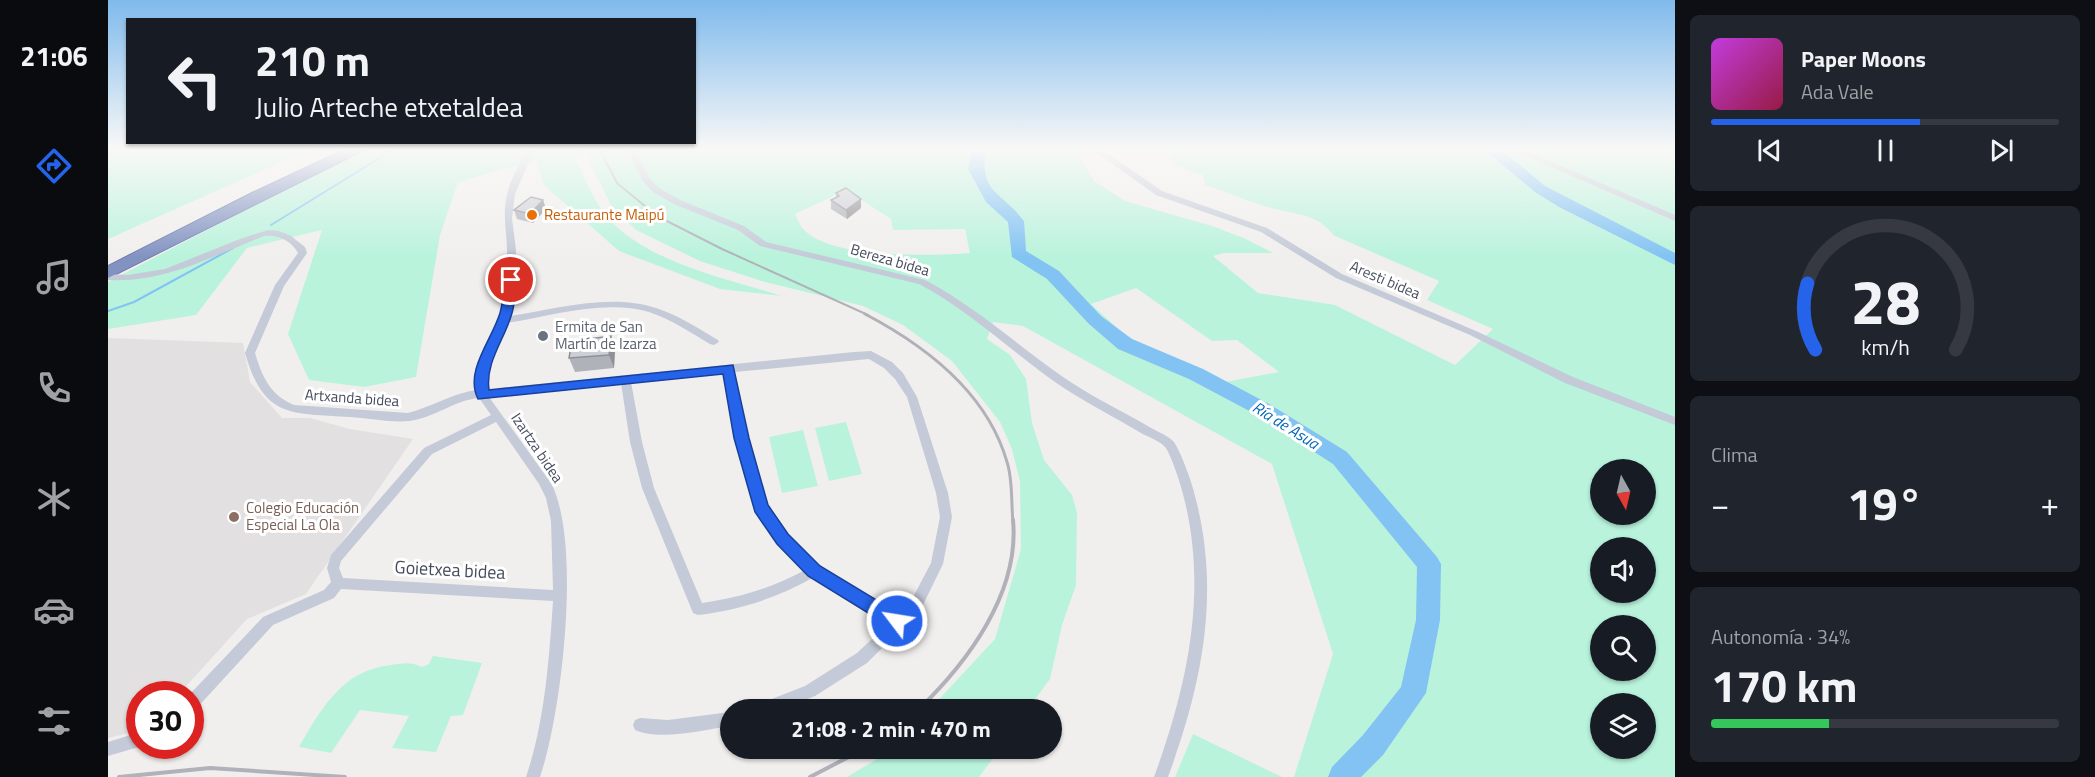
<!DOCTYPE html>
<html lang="es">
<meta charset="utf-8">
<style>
:root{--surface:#171b24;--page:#20242c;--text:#f1f3f6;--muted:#9ea1a6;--line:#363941;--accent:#2563eb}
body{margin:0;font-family:"Titillium Web",sans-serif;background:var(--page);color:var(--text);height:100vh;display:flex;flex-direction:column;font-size:22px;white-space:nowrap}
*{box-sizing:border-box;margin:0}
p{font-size:20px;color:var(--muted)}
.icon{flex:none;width:33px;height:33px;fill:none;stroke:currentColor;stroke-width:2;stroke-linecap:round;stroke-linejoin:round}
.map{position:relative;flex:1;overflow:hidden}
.sheet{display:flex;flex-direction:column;gap:15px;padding:15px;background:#0d0f14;width:420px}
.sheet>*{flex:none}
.guide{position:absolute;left:18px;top:18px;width:570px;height:126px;border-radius:0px;box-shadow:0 2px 4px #0004;background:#171b24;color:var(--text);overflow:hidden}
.needle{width:39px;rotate:172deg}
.fabs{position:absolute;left:1482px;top:459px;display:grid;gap:12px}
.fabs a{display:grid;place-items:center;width:66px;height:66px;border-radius:50%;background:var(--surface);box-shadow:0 2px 4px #0004;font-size:30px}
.speed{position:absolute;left:18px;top:681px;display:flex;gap:12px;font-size:30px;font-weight:700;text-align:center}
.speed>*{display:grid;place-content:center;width:78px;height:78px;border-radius:50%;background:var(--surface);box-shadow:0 2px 4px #0004;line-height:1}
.speed .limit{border:9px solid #d22;background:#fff;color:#111}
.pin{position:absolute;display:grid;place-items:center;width:51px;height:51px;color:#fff;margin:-26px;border:3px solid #fff;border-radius:50%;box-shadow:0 2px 6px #0007}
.me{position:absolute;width:66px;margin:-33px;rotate:301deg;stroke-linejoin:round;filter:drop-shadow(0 0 4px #0008)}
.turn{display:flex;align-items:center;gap:21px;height:126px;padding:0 30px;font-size:27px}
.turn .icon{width:78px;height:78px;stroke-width:2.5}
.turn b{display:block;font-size:42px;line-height:51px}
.big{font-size:45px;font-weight:700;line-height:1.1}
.sheet .tile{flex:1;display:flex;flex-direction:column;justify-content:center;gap:9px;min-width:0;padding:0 21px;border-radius:9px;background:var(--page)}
.sheet .dial{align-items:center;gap:0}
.dial svg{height:156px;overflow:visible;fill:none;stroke:var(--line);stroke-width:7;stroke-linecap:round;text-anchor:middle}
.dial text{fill:var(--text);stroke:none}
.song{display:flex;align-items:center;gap:18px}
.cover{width:72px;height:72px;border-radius:9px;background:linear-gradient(135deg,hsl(290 70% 55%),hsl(340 70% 35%))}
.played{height:6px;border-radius:3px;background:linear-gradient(90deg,var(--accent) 60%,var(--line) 60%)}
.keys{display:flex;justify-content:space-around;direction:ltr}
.heat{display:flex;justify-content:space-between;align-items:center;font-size:33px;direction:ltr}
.charge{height:9px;border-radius:4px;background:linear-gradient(90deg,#34c759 34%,var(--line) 0)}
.trip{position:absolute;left:612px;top:699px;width:342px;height:60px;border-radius:30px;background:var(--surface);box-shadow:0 2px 4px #0004;font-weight:700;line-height:60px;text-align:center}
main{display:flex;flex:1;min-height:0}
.dock{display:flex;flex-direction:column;width:108px;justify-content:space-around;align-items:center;background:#090b0e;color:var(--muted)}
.dock .icon{width:42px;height:42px}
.dock .active{color:var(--accent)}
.dock b{font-size:27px;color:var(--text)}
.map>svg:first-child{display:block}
</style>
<main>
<nav class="dock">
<b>21:06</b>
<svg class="icon active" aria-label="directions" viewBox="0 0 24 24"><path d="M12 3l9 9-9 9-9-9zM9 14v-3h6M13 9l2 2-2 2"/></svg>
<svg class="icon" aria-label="music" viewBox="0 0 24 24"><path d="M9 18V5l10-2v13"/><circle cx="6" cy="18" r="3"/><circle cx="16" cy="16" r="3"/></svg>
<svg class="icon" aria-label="phone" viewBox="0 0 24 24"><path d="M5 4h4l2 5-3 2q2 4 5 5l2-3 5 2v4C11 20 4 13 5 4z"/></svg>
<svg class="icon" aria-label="climate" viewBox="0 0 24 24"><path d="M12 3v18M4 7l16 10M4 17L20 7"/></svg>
<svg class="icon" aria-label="car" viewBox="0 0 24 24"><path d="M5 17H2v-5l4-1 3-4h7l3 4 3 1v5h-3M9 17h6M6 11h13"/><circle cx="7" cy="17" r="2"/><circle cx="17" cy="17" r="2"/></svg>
<svg class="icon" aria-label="filters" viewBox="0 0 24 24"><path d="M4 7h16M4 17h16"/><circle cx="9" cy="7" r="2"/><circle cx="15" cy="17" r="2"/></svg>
</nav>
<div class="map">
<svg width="1567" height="777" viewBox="0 0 1567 777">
<rect width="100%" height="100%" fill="#f1efee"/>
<path fill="#e2e0e0" d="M0,338l135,5 7,39 32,36h28l40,11 63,10 -107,155 -59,25 -68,75h-39l-1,32 -10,7 -21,5z"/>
<path fill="#b9f3dc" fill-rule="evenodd" d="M0,148h205l-205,91z
M266,148h197c11,25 21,52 40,73 39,42 117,58 171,75l-62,-7 -101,-38 -75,-66 -8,-25 -78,22 -18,53 -24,142 -52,10 -55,-7 -21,-46 34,-104 -75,18 -51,67 -88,14v-47l191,-100z
M475,148h492l19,33 31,20 87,25 32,12 29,15h-49l-11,3 45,37 77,12 120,60 38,-36 -66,-29 12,-19 -106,-46c-14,-21 -39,-21 -62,-27 -22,-6 -44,-16 -66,-23l-2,-10 -28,-9 -9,-18h509v629h-381l39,-123 -61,-190 -249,-138 -30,-4 -6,17 23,16 16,24 6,44 12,37 28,35 5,18 -1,72 -14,40 -12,54 -22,30h-98l65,-70 26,-90 -1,-67 -8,-33 -12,-27 -48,-61 -49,-36 -40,-19 -98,-24 -65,-21 -64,-31 -24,-23zM738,190l45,29 2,11 72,-1 5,24c-39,3 -138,6 -166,-23 -4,-4 -7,-12 -9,-16zM1028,288l76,53 25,-1 42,32 -54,10 -99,-46 -35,-32zM1492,470h46v44h-46zM1492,548h46v44h-46zM1492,626h46v44h-46zM1492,704h46v44h-46z
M738,422l16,52 -33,7 -14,-53z
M695,430l15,56 -36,7 -13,-56z
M325,656l49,7 -19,52 -12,1 -15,36 -44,-4 17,-32 -49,-6 -29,43 -32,-6c22,-38 43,-77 92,-82 12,-2 20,-3 31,2l7,-3z
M1085,734l89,43h-107z
M786,749v-1l106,1 -21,28h-132z"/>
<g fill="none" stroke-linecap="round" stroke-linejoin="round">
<path stroke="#82c3f3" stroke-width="2" d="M163,225l125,-77
M0,311l26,-9 99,-54"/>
<path fill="#82c3f3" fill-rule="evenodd" d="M864,148h14c-8,45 16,44 38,73l2,30 33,20 42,45 31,23 71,30 66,35 78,48 90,105 4,7 -1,56 -14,73 -43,62 -22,22h-33l4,-10 31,-32 38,-48 15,-67 1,-53 -84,-103 -78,-50 -66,-35 -71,-30 -29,-25 -42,-45 -35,-22 -4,-35 -22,-20 -18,-33z
M1369,148l26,3 42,35 130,67v12l-116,-58 -24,-15 -42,-35z"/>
<g stroke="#6d7dad" stroke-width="2">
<path id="motorway" d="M240,148h20l-260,130v-12l144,-73z"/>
</g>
<path fill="#c4cad7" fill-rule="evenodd" d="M419,148h8l-20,46 -3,24 4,32 -2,43 -4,23c47,-7 99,-23 146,-8 22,7 42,20 62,32l1,2 -5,3 -4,-1c-19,-11 -39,-25 -61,-32 -45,-13 -97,4 -142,11 -9,21 -23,43 -20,66l367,-37 17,-1 21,11 11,11 14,24 31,96 4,24 -9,47 -22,45 -54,54 -52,33 -35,14h-26l2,-5 49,-19 52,-33 32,-30 -75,-46c-37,21 -74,33 -116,38l-5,-2 -51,-125 -12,-46 -9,-59 -132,14 62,86c31,59 11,230 -11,294h-14c19,-56 23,-117 27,-176l-212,-12 -7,9 -61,27 -78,85 -5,2v-18l73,-77 61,-27 7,-8 -4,-14 4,-13 93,-107 67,-33 -12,-17c-24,2 -45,20 -70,23 -16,2 -42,-3 -59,-4 -59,-4 -86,2 -105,-64l30,-68 23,-32c-6,-12 -20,-19 -34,-17 -52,20 -98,47 -156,44v-6l20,1 37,-6 75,-30 28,-9 11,1 12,5 14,11 2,6 -23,33 -29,67c7,23 15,42 39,52l114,8c23,-6 45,-20 69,-23 -3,-29 18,-51 24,-79 5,-18 6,-41 6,-60 0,-19 -5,-36 0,-56 3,-15 13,-32 20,-47zM761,359l15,9 11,11 12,18 29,96 4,24 -9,46 -20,38 -13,13 -80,-47 -31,-32 -22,-29 -18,-68 -12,-66zM616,373l11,65 19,70 25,35 26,27c-33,18 -66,28 -103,33l-48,-115 -12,-46 -11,-60zM388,422l43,62 7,14 5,23 2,69 -210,-12 -4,-10 2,-7 91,-107z
M519,148h8l15,31 9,9 21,12 64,26 22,16 159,38c50,26 92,65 138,97 26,18 55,32 83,48 8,5 21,10 27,16 7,8 20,44 22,55 26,97 7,189 -27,281h-14c33,-90 54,-184 30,-279 -2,-10 -13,-44 -19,-51 -5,-6 -17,-10 -24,-14 -28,-17 -59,-32 -86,-51 -45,-32 -87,-72 -136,-98l-159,-38 -22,-16 -64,-26 -21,-12 -11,-12z
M982,148h10l62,43 105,37 75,46 134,57 97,46 102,40v8l-110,-42 -95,-48 -134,-57 -75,-46 -105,-37z
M1400,148h12l155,67v6z
M622,712v14c-27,4 -70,15 -95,4l-2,-5 2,-5 5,-2 28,2z
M32,732v14h2l-34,10v-14z"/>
<use href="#motorway" fill="#8293c2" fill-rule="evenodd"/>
<path stroke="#b0b1b9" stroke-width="2" d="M491,148l18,35 40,33 65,33 146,66"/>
<path stroke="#b0b1b9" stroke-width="3" d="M757,314c61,32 122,78 142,148 6,18 4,41 6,60"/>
<path stroke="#b0b1b9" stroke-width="4" d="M810,710c49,-47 102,-117 95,-190
M11,777l91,-9 135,9
M702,777l56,-29"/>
</g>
<path fill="#b0b2b9" d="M728,193l25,6v9l-14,11 -16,-10v-9l5,-2z
M435,200l3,9 -13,14 -16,-4 -3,-9z
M503,336l4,14 -1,18 -39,4 -6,-14z"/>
<path fill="#909196" d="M753,199v9l-14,11 -1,-9z
M435,200l3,9 -13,14 -3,-9z
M503,336l4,14 -1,18 -5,-13z"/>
<path fill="#cdcfd7" stroke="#909196" stroke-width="1.5" d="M738,188l15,11 -15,11 -15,-10 8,-4 -3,-3z
M423,197l12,3 -13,14 -16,-4z
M503,336l-2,19 -40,3 3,-17z"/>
<linearGradient id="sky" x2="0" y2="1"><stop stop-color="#7fbaec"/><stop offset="0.58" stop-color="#f9f8f7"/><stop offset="1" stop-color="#f9f8f7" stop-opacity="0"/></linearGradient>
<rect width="1567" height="257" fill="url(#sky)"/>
<path fill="#2563eb" stroke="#184099" stroke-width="1.5" d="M403,276l6,4c-2,11 -2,23 -5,33 -7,26 -27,49 -23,77l244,-25 16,73 19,67 20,29 32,32 83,50 3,5 -3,6 -6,2 -6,-2 -83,-51 -31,-32 -22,-32 -21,-74 -11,-64 -245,25c-14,-28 14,-59 22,-86 3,-10 3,-22 5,-33z"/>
<circle fill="#e8710a" stroke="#fff" stroke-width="2" cx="424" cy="215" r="6"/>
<circle fill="#6b7280" stroke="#fff" stroke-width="2" cx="435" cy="336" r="6"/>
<circle fill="#8d6e63" stroke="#fff" stroke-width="2" cx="126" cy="517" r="6"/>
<g text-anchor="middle" stroke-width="6" stroke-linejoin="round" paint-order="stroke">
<g font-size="15" fill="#c56008" stroke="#fff" text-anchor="start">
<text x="436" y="220">Restaurante Maipú</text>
</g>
<g font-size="15" fill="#454c5d" stroke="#fff">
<text transform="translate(782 260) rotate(16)" y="5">Bereza bidea</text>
<text transform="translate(1277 280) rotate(23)" y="5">Aresti bidea</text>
<text transform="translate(244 398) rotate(4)" y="5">Artxanda bidea</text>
<text transform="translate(429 448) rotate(56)" y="5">Izartza bidea</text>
</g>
<g font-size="15" fill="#5b616d" stroke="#fff" text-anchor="start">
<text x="447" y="332">Ermita de San<tspan x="447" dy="17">Martín de Izarza</tspan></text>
</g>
<g font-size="15" fill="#785e54" stroke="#fff" text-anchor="start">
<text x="138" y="513">Colegio Educación<tspan x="138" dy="17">Especial La Ola</tspan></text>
</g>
<g font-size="16" font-style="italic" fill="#0067b5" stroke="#fff">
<text transform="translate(1178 425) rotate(32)" y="6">Ría de Asua</text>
</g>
<g font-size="18" fill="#454c5d" stroke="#fff">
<text transform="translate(342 570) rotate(3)" y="6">Goietxea bidea</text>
</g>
</g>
</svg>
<div class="fabs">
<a><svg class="needle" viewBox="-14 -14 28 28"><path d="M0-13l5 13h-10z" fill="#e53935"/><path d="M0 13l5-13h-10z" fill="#9ea1a6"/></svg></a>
<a><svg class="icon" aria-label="sound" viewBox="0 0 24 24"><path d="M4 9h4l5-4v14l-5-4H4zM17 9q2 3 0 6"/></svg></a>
<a><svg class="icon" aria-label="search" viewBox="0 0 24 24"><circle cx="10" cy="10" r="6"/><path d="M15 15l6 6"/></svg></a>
<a><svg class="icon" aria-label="layers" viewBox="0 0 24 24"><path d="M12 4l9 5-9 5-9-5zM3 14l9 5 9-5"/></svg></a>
</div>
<div class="speed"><div class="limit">30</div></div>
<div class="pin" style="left:403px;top:280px;background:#d93025"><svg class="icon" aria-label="arrive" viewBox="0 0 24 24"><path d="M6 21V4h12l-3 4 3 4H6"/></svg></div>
<svg class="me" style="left:789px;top:621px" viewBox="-20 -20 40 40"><circle r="17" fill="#2563eb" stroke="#fff" stroke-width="3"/><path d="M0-11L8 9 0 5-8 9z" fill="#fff"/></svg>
<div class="trip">21:08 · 2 min · 470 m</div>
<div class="guide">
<div class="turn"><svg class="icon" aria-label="left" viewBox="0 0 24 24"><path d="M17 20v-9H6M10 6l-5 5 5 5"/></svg><div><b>210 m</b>Julio Arteche etxetaldea</div></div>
</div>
</div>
<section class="sheet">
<div class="tile">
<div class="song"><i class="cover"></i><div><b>Paper Moons</b><p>Ada Vale</p></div></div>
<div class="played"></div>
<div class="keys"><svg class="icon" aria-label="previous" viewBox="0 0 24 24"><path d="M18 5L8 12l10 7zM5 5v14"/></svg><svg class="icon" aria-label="pause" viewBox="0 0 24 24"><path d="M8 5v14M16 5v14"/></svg><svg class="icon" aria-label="next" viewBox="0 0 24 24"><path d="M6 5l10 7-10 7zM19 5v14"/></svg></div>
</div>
<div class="tile dial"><svg viewBox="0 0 100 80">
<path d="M14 69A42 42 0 1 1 86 69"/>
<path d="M14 69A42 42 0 0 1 10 35" stroke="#2563eb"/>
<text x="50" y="56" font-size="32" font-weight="700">28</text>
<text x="50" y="72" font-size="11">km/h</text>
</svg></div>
<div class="tile"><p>Clima</p>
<div class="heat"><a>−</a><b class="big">19°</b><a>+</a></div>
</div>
<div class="tile"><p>Autonomía · 34%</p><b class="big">170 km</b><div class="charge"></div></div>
</section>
</main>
